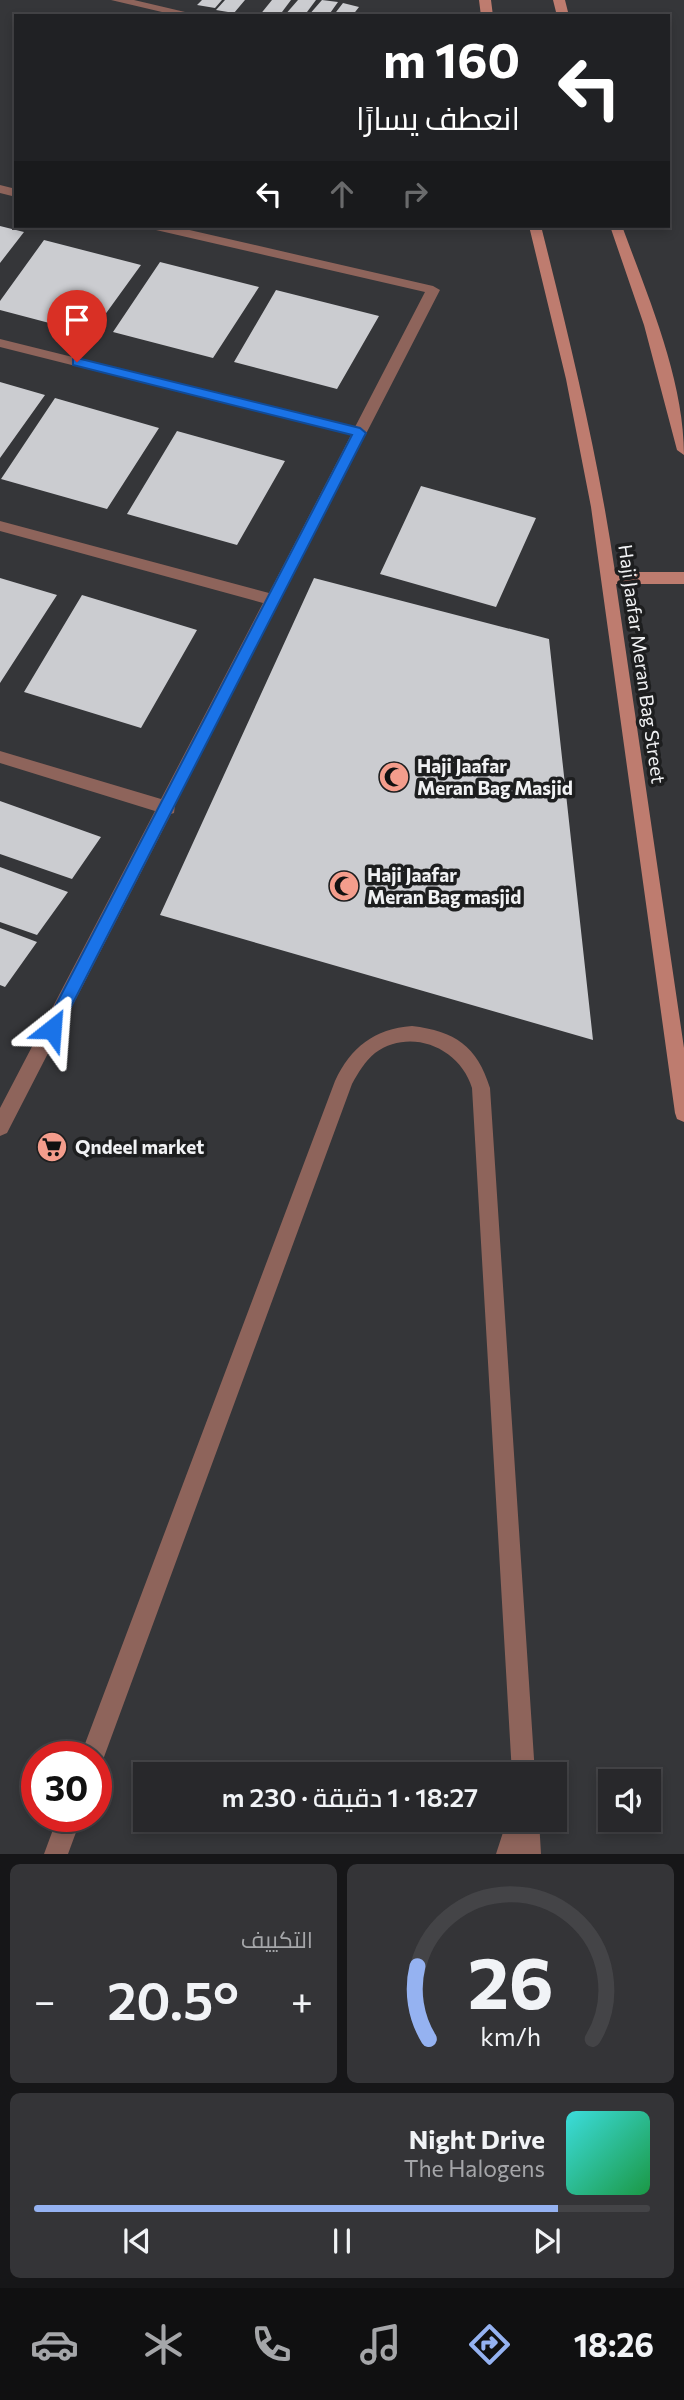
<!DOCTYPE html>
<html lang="ar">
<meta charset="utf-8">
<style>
:root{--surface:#28282b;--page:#343437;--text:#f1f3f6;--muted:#a5a6a9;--line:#444447;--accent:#95b2f1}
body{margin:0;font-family:Commissioner,Cairo,sans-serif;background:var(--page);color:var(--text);direction:rtl;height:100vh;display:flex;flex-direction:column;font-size:26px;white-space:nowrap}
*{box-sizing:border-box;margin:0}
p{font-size:23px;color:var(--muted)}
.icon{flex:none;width:38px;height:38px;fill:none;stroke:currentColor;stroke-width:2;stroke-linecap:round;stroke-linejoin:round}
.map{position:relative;height:1854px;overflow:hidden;direction:ltr}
.drawer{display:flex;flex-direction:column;gap:10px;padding:10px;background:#161618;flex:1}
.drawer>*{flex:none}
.top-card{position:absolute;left:14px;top:14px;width:656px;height:214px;border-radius:0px;box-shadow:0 4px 10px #0003,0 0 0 2px var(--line);direction:rtl;background:#202124;color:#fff;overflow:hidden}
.fabs{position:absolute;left:598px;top:1769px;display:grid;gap:14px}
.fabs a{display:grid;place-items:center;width:63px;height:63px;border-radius:0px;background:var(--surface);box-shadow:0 4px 10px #0003,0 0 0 2px var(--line);font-size:35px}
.speed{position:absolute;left:21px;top:1741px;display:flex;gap:14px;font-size:35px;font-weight:700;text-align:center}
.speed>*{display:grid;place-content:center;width:91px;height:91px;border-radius:50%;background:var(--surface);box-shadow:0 4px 10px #0003,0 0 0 2px var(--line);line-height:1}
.speed .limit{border:10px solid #d22;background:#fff;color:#111}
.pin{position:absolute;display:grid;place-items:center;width:60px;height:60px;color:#fff;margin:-72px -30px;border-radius:50% 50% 50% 0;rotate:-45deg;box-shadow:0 0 7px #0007}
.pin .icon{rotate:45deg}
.me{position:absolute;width:77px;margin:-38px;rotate:28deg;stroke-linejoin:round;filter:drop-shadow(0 0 5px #0008)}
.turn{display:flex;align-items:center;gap:24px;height:147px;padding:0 35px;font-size:32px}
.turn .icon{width:91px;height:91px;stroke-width:2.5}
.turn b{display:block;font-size:49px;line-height:60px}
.lanes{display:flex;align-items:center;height:66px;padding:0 35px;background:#0003;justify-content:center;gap:35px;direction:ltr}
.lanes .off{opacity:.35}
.big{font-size:52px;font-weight:600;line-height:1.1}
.drawer .tile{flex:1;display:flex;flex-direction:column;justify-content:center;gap:10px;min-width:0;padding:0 24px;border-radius:10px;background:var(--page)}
.drawer .dial{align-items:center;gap:0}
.dial svg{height:182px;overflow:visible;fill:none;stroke:var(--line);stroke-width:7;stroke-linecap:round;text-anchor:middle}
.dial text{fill:var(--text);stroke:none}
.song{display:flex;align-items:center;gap:21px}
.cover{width:84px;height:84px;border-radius:10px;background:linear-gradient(135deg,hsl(180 70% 55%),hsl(140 70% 35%))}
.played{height:7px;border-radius:4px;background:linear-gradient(90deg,var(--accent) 85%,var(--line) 85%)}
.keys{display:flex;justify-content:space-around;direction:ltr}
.heat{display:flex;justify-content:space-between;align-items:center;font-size:38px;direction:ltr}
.drawer .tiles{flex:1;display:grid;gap:10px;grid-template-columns:1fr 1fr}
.tile:last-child{grid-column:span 2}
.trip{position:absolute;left:133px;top:1762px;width:434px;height:70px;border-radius:0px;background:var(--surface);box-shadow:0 4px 10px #0003,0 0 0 2px var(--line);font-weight:600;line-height:70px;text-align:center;direction:rtl}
.tab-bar{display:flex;height:112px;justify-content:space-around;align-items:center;background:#101011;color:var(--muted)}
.tab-bar .icon{width:49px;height:49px}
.tab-bar .current{color:var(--accent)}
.tab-bar b{font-size:32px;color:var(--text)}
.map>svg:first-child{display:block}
</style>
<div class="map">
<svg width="684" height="1854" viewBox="0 0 684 1854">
<rect width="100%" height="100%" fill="#353639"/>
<path fill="#cbccd0" d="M202,0h20l-7,8 -18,-3z
M225,0h20l-11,13 -18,-3z
M272,0h19l-12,16h-20z
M298,0h18l-12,16h-20z
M322,0l16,2 -10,14h-20z
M343,3l16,4 -7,9h-19z
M0,226l24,6 -24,31z
M44,240l97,25 -50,69 -91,-24v-9z
M160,262l99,25 -46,71 -100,-26z
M276,290l103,26 -42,73 -103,-27z
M0,382l45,13 -45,63z
M55,398l104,30 -52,81 -106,-30z
M177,431l108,30 -48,84 -110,-31z
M421,486l115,32 -40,89 -116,-33z
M0,578l57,17 -57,88z
M314,578l235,61 44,401 -433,-125z
M82,595l115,35 -56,98 -117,-36z
M0,801l101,36 -29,42 -72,-25z
M0,867l68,25 -31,43 -37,-13z
M0,928l37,14 -32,45 -5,-2z"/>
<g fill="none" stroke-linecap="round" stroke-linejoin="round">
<path fill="#8e645b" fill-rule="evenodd" d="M111,0h23l68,16h-23z
M0,185l16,4v8l-16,-4z
M150,226h22l261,60 7,4 -265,515 -1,8 -3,1 -164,319 -7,3v-28l155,-297 -155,-48v-12l161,48 102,-196 -263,-72v-10l269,72 82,-158 -351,-88v-8l355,88 70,-135 -269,-62z
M412,1026c43,5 65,20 78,62l45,686h-23l-40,-686c-12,-40 -61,-61 -97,-35 -10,8 -17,20 -23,31l-248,673 -4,8 -4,2v-10h-16l255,-676c16,-34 39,-52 77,-55z
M58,1816h24l-14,38h-24z
M507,1820h32l2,34h-45z"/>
<path fill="#be7c6f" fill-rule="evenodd" d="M479,0h12l2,16h-12z
M553,0h12l4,16h-12z
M529,226h12c29,115 57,229 74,346h69v12h-68l68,464v74l-7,-3 -2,-6 -84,-606 -25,-128z
M610,226h12c26,71 62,153 62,229l-7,-5 -33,-125z"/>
</g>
<path fill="#1a73e8" stroke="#114b97" stroke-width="2" d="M77,358l283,70 6,5 -309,601 -5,2 -6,-2 -3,-5 3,-5 306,-589 -279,-70v-6z"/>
<defs>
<g id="mosque-disc" transform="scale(1.575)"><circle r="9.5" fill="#f49d8c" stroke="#1d1e1f"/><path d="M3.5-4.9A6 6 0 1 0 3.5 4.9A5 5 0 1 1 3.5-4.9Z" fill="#111"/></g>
<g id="supermarket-disc" transform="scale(1.575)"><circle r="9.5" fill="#f49d8c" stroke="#1d1e1f"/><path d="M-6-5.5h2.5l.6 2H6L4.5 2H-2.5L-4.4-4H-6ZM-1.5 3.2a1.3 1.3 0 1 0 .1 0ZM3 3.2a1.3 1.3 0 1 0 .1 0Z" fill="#111"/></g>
</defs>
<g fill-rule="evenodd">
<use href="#mosque-disc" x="394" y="777"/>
<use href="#mosque-disc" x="344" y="886"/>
<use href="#supermarket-disc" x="52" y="1147"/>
</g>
<g text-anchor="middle" stroke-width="7" stroke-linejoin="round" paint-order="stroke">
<g font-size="19" fill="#f1f2f4" stroke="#1d1e1f">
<text transform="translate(642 664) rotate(82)" y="7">Haji Jaafar Meran Bag Street</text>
</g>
<g font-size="19" font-weight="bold" fill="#f1f2f4" stroke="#1d1e1f" text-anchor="start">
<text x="417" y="773">Haji Jaafar<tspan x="417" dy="22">Meran Bag Masjid</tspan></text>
<text x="367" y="882">Haji Jaafar<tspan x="367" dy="22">Meran Bag masjid</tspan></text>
<text x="75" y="1154">Qndeel market</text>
</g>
</g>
</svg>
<div class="fabs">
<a><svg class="icon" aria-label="sound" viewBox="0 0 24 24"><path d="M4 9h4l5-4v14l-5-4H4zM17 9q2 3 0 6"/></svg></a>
</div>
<div class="speed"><div class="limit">30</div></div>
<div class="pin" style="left:77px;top:362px;background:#d93025"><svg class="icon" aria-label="arrive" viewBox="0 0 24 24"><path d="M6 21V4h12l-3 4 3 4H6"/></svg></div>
<svg class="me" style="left:52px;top:1029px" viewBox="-20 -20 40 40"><path d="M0-17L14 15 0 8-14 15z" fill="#1a73e8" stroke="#fff" stroke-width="4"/></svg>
<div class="trip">18:27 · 1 دقيقة · 230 m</div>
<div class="top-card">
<div class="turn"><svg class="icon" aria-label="left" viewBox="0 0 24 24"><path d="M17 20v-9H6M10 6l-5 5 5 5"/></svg><div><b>160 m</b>انعطف يسارًا</div></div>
<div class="lanes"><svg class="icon" aria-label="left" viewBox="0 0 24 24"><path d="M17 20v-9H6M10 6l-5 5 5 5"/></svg><svg class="icon off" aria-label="ahead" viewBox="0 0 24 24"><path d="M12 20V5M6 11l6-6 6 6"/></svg><svg class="icon off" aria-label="right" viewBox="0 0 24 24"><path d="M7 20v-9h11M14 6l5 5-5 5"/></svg></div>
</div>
</div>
<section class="drawer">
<div class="tiles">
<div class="tile dial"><svg viewBox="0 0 100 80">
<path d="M14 69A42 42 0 1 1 86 69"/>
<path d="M14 69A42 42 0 0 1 9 37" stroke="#95b2f1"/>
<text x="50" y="56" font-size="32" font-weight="700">26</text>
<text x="50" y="72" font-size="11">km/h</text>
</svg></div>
<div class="tile"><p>التكييف</p>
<div class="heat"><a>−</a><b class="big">20.5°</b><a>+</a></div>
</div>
<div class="tile">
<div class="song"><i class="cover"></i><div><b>Night Drive</b><p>The Halogens</p></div></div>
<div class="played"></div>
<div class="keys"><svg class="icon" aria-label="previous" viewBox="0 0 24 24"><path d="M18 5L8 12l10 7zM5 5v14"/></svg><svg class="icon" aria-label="pause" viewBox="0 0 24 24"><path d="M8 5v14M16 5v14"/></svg><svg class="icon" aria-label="next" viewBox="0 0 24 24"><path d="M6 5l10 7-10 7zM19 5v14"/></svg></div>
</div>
</div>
</section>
<nav class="tab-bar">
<b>18:26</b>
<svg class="icon current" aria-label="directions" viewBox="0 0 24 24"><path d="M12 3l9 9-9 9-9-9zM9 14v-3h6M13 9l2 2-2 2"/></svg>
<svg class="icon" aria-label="music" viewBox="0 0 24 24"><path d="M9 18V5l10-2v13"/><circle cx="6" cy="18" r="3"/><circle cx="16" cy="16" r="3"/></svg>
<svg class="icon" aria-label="phone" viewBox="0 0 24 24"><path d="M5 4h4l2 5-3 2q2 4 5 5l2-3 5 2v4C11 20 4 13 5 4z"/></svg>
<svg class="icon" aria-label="climate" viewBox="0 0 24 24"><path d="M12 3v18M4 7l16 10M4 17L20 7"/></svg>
<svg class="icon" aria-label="car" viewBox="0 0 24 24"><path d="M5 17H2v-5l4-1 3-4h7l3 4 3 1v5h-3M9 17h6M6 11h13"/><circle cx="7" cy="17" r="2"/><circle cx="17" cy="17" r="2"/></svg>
</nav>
